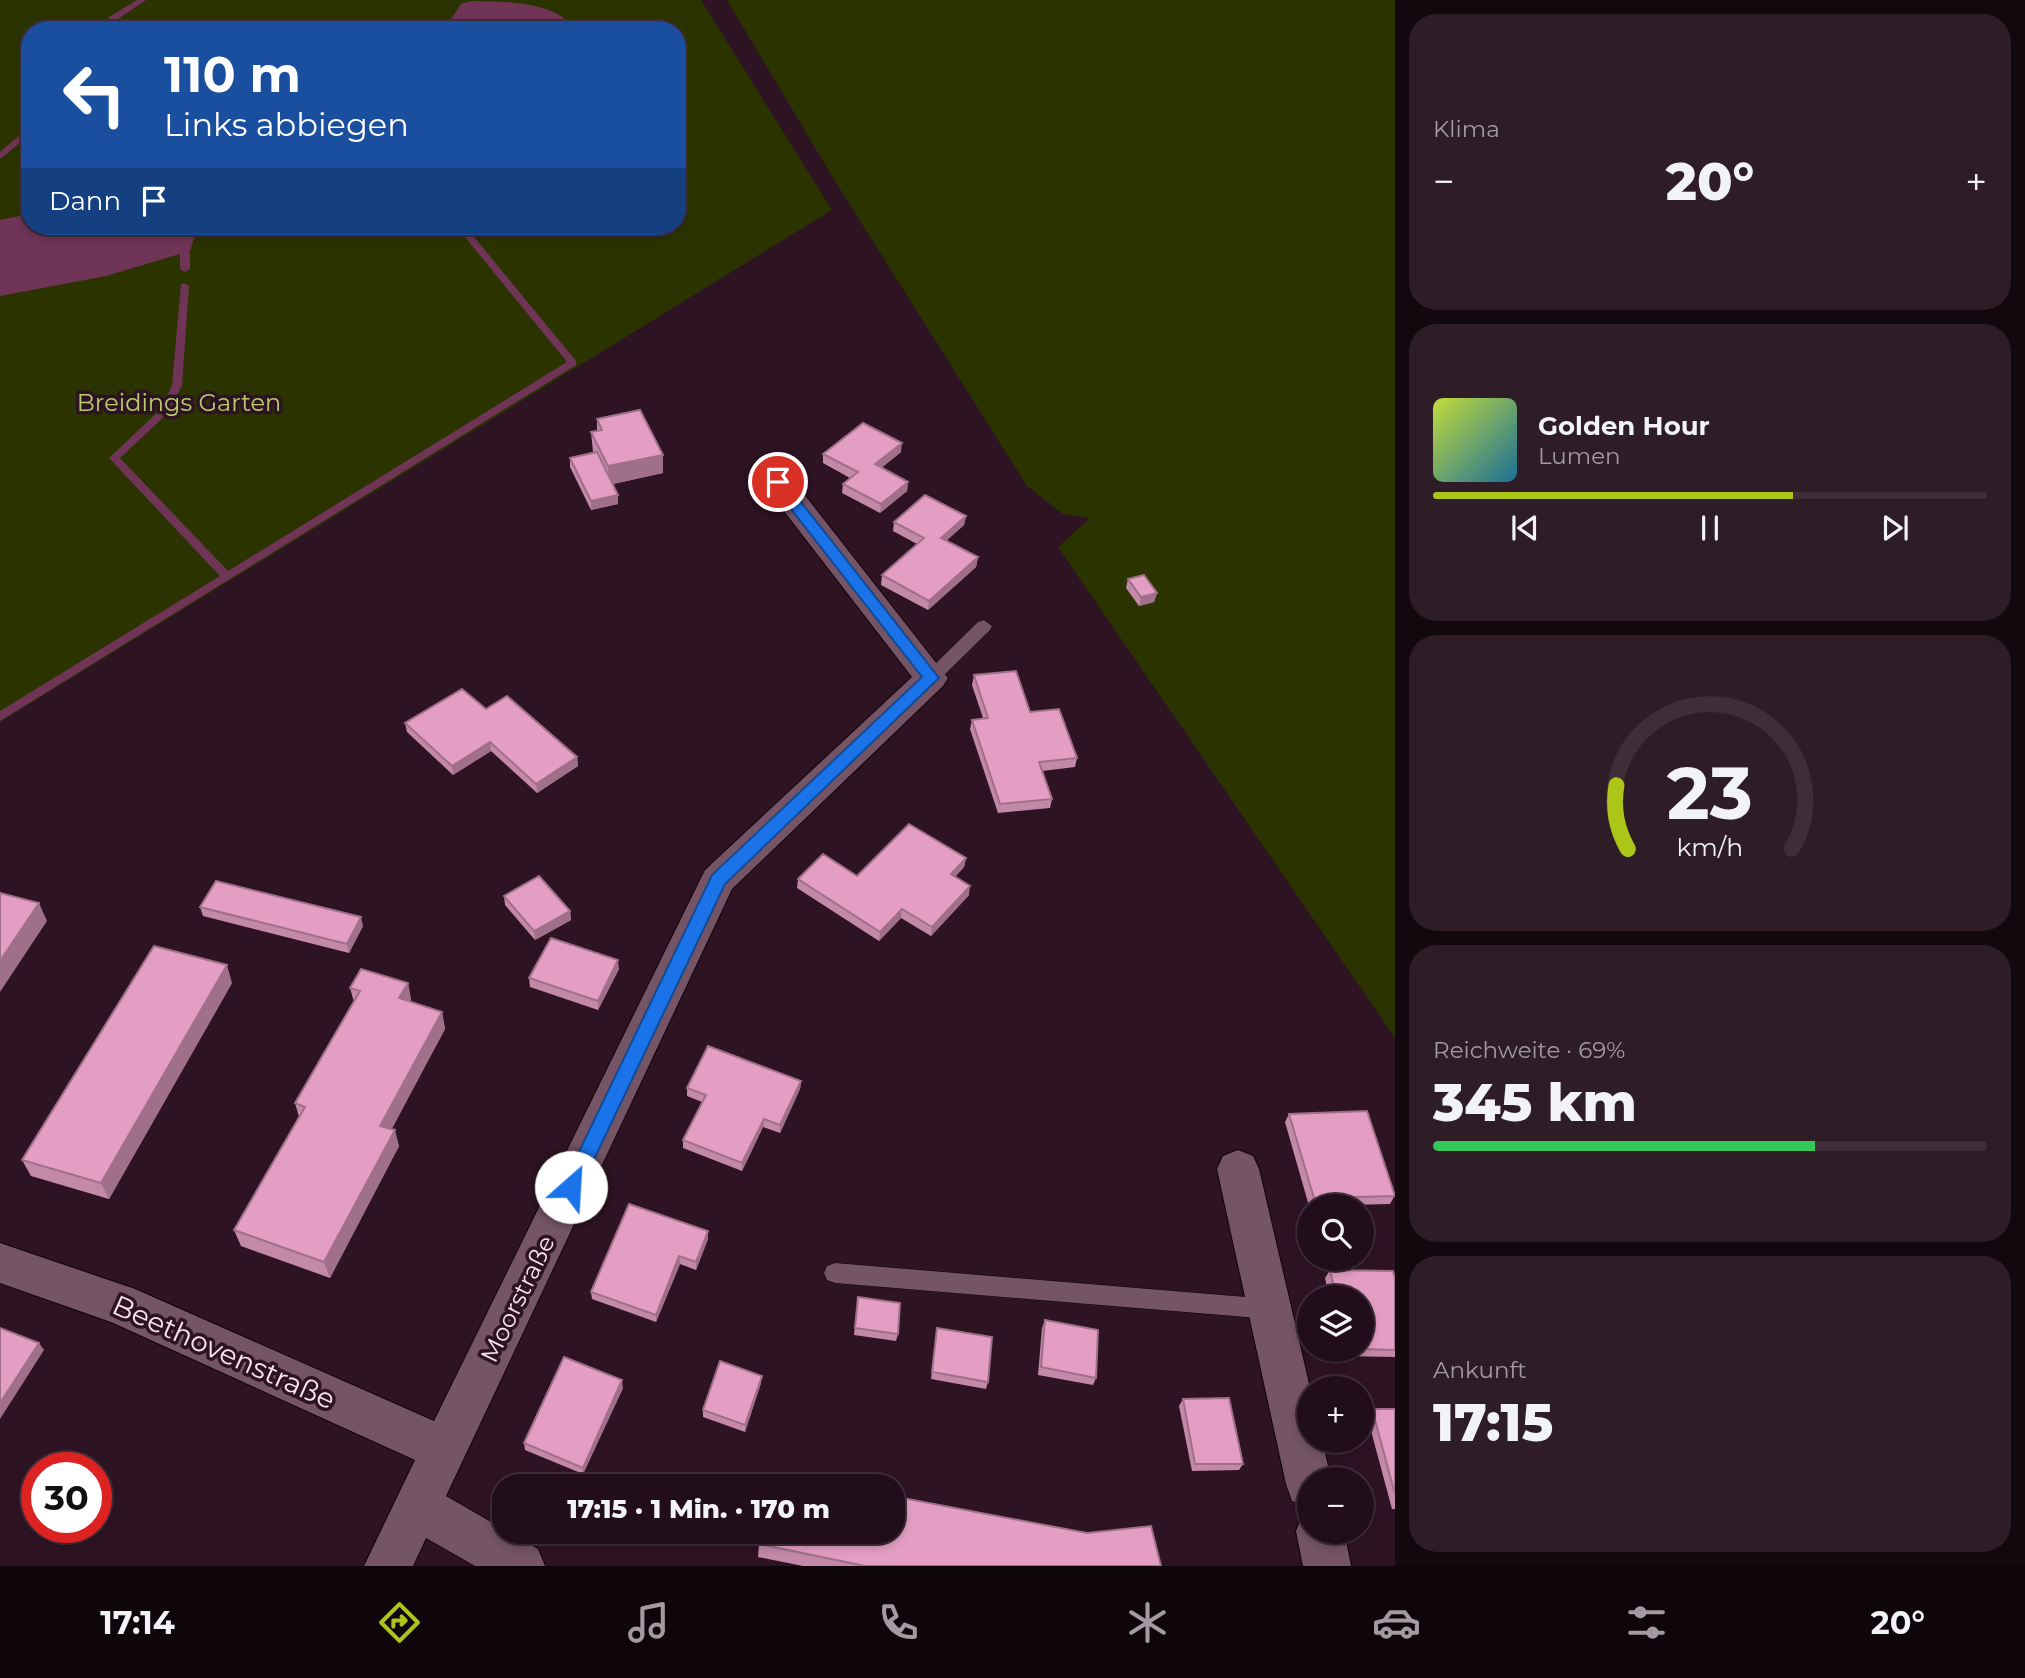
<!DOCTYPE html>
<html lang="de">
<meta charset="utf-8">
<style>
:root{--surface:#220e1a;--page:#2e1c27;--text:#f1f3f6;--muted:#a29ca2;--line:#3f2e39;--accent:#abc616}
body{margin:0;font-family:Montserrat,sans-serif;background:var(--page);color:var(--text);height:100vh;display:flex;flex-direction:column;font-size:26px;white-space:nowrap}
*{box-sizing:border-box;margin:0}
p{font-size:23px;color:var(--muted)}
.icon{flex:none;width:38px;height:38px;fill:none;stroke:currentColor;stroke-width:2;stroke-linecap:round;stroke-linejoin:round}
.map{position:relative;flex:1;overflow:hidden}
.sheet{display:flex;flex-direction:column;gap:14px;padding:14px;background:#13080e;width:630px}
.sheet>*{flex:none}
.hud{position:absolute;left:21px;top:21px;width:665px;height:214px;border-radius:28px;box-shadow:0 4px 10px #0003,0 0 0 2px var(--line);background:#1a4fa0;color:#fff;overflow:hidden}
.fabs{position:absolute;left:1297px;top:1194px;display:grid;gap:14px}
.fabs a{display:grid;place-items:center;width:77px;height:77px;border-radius:50%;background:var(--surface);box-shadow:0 4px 10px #0003,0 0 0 2px var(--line);font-size:35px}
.speed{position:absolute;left:21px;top:1452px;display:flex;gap:14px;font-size:35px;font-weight:700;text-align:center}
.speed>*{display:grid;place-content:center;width:91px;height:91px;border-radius:50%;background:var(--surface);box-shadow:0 4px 10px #0003,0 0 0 2px var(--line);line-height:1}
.speed .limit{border:10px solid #d22;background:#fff;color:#111}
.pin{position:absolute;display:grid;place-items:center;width:60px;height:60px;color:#fff;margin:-30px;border:4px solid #fff;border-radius:50%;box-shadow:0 2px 7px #0007}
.me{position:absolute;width:77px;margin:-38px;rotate:26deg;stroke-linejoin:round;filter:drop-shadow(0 0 5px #0008)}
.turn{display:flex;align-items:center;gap:24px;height:147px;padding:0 28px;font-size:32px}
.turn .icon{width:91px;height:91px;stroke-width:2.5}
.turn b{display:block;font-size:49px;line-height:60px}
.then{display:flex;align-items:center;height:66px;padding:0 28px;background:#0003;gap:14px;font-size:26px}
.big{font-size:52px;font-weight:800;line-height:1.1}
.sheet .card{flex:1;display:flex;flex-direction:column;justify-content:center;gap:10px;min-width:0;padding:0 24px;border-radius:28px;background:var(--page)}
.sheet .dial{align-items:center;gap:0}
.dial svg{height:182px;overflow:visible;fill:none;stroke:var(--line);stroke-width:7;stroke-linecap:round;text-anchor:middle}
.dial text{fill:var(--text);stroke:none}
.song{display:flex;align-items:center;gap:21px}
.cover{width:84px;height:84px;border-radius:10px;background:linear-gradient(135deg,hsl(70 70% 55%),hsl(200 70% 35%))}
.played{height:7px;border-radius:4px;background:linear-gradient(90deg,var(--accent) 65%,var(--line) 65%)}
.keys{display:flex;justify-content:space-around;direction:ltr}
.heat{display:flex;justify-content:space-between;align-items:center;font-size:38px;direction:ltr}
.charge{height:10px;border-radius:5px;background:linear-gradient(90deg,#34c759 69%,var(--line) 0)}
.trip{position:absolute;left:492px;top:1474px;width:413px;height:70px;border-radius:28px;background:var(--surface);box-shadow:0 4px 10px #0003,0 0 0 2px var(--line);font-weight:800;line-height:70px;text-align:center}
.tab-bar{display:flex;height:112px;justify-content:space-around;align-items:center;background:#0e060a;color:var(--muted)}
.tab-bar .icon{width:49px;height:49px}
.tab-bar .current{color:var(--accent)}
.tab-bar b{font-size:32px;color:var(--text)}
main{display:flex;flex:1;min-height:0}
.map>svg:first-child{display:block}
</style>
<main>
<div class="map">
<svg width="1395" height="1566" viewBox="0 0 1395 1566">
<rect width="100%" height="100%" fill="#2e1323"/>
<path fill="#2b3400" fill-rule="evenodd" d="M0,0h701l131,210 -832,512zM30,30h647v196h-647z
M727,0h668v1038l-337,-491 32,-29 -27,-4 -36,-28 -194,-308z"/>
<path fill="#703457" d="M471,1c33,1 77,-1 101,24l-1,5h-127l17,-26z
M30,214v12h168l-8,25 -84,25 -106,20v-76z"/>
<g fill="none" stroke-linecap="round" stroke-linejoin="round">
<path fill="#703457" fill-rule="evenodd" d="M137,0h9l-31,21h-6v-4z
M98,27h6l1,3h-8z
M27,129h3v6l-30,24v-7z
M456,226h9l111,135v4l-576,356v-10l220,-135 -111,-118 52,-49 11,-24 9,-101 3,-1 5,3 -7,99 -13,27 -49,46 108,113 339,-209z
M185,250l5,3v16l-5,3 -5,-3v-16z"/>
<g stroke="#15010c" stroke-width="1">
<path id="lane" d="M984,620l8,6 -2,4 -53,52h-12l-2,-4 2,-4 53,-52z
M835,1263l435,36 8,3 3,7 -3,7 -8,3 -435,-36 -8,-3 -3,-7 3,-7z"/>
</g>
<g stroke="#15010c" stroke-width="2">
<path id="street" d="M778,472l11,3 159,203 -5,8 -211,203 -286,607 92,53 7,17h-70l-49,-28 -13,28h-49l51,-106 -304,-138 -111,-39v-40l135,46 299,132 271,-551 207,-193 -145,-188 -4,-7 4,-7z
M1238,1150l15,6 6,13 51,219 -1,52h13l9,39h-22v28l-17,-6 -6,-17 -69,-315 6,-13z
M1309,1512v19h35l7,35h-48l-7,-35 7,-17z"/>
</g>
<use href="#lane" fill="#745465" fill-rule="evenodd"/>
<use href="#street" fill="#745465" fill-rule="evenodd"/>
</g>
<path fill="#c488a9" d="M597,419l66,54 -51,11 6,11v9l-27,6 -21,-43v-9l23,-6 -2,-20 6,-1z
M901,452l-20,16 27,14 -1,9 -27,22 -38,-20 1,-9 7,-6 -27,-15v-9z
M966,516l-2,9 -18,16 32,16 -2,10 -48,43 -47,-25 1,-10 35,-31 -24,-13 1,-9z
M1128,579l29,14 -3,9 -15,4 -13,-18z
M974,675l56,37 47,46 -2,9 -33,4 10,28 -2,9 -52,5 -28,-84 2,-9 11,-2 -11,-33z
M486,709l91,48 1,9 -41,27 -46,-42 -38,24 -46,-43 -2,-9z
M966,858l-2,9 -9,10 14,18 -38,41 -30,-18 -22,23 -82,-53 1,-9 59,-3z
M504,896l66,15 1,9 -36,20 -30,-35z
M200,907l163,19 -14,27 -146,-37z
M619,969l-21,41 -68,-23 -1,-9z
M232,983l-123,216 -78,-23 -9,-16z
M408,983l3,17 -1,2 32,10 3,17 -54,100 8,17 -69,132 -89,-32 -7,-16 65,-113 -4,-14 59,-101 -4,-14z
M801,1081l-1,8 -20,44 -17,-6 -21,44 -59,-23v-8l19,-38 -15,-6v-8z
M1289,1114l106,81 -5,9 -81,2 -24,-84z
M708,1231v8l-12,31 -16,-6 -24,58 -64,-23 -1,-7z
M1330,1270l65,9v78l-52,-1 -2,-7h21v-52h-33l-4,-19z
M858,1297l40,37 -2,7 -42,-6z
M1045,1320l51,58 -3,7 -55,-10 4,-47z
M937,1328l51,54 -2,7 -55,-10z
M761,1383l-16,49 -42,-15v-7z
M623,1388l-40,86 -58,-24 -1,-7z
M1183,1399l60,65 -4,6 -47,1 -13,-65z
M1372,1409h23v100h-3l-25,-93z
M759,1544l402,22h-358l-45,-9z"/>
<path fill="#a06f89" d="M902,443l-1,9 -27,22 1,-10z
M663,455v18l-54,12 -1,-19z
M908,482l-1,9 -27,22 1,-9z
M618,495v9l-27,6v-9z
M966,516l-2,9 -25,22 2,-9z
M978,557l-2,10 -48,43 1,-9z
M1157,593l-3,9 -15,4 2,-9z
M490,742l1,9 -38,24 -1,-9z
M577,757l1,9 -41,27 -1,-9z
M966,858l-2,9 -15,16 2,-9z
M970,886l-1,9 -38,41 1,-9z
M39,903l8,18 -47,71v-31z
M902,909l-1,9 -22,23 1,-9z
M570,911l1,9 -36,20 -1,-9z
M361,917l2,9 -14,27 -2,-9z
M618,960l1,9 -21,41v-9z
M227,965l5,18 -123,216 -8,-16z
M408,983l3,17 -9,15 -3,-17z
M442,1012l3,17 -60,113 -5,-16z
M801,1081l-1,8 -20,44v-8z
M764,1119l-1,8 -21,44v-8z
M395,1130l4,16 -69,132 -6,-16z
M708,1231v8l-12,31v-8z
M679,1256l1,8 -24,58v-7z
M39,1343l5,7 -44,69v-16z
M762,1376l-1,7 -16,49v-7z
M622,1380l1,8 -40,86v-6z"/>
<path fill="#e49ec4" stroke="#a06f89" stroke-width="2" d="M640,410l23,45 -55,11 -17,-34 11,-2 -5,-11z
M863,423l39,20 -27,21 33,18 -27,22 -38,-20 15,-12 -35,-18z
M597,452l21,43 -27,6 -21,-43z
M925,495l41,21 -25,22 37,19 -49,44 -47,-26 42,-37 -30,-16z
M1144,575l13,18 -16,4 -13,-18z
M1016,671l14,41 29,-3 18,49 -38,4 13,37 -52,5 -28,-84 16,-2 -14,-43z
M462,689l24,20 21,-13 70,61 -41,27 -46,-42 -38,24 -47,-43z
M909,824l57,34 -15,16 19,12 -38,41 -30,-18 -22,23 -82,-53 25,-25 34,22z
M539,876l31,35 -36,20 -30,-35z
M216,881l145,36 -14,27 -147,-37z
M0,893l39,10 -39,58z
M551,938l67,22 -20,41 -69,-23z
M154,946l73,19 -126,218 -79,-23z
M361,969l47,14 -9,15 43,14 -62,114 15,4 -71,132 -90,-32 71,-123 -10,-4 65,-112 -10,-3z
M708,1046l93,35 -21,44 -16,-6 -22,44 -59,-23 23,-45 -19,-7z
M1367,1111l28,85 -81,2 -25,-84z
M629,1204l79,27 -12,31 -17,-6 -23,59 -65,-23z
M1330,1270l63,1 2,8v71l-33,-1v-52h-26z
M858,1297l42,6 -2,31 -43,-6z
M1045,1320l53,10 -2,48 -55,-11z
M0,1328l39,15 -39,60z
M937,1328l55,9 -4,45 -56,-10z
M564,1357l58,23 -39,88 -59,-25z
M720,1361l42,15 -17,49 -42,-15z
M1229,1398l14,66h-48l-12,-65z
M1372,1409h23v85z
M770,1473l69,13h-71z
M892,1496l195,37 64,-7 10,40h-296l-106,-22 2,-13h131z"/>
<path fill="#1a73e8" stroke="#114b97" stroke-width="2" d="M778,478l5,1 156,199 -214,206 -147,309 -7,3 -6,-3 -3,-6 150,-312 210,-198 -149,-191 -2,-4z"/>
<g text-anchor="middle" stroke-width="7" stroke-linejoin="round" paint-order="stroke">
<g font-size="24" fill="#b8cd6b" stroke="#2e1323">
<text x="179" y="411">Breidings Garten</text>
</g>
<g font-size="24" fill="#f9e5ef" stroke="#2e1323">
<text transform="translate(518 1299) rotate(-64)" y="8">Moorstraße</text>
</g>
<g font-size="28" fill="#f9e5ef" stroke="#2e1323">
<text transform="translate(224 1352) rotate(24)" y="10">Beethovenstraße</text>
</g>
</g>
</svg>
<div class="fabs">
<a><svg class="icon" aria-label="search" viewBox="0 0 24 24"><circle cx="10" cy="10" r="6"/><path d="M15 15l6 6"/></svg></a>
<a><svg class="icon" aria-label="layers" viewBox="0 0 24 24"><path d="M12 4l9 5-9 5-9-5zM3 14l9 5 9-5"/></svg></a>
<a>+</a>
<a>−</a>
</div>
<div class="speed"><div class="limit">30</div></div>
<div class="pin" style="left:778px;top:482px;background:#d93025"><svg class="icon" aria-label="arrive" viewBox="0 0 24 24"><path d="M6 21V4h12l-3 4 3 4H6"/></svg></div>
<svg class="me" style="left:571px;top:1187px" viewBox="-20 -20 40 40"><circle r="19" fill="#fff"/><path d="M0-13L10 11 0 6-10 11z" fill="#1a73e8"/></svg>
<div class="trip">17:15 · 1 Min. · 170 m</div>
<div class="hud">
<div class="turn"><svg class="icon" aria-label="left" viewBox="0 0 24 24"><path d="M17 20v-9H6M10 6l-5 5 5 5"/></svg><div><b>110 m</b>Links abbiegen</div></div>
<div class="then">Dann<svg class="icon" aria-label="arrive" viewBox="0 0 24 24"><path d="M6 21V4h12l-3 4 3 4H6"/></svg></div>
</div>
</div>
<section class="sheet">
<div class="card"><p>Klima</p>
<div class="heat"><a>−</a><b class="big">20°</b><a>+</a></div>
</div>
<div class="card">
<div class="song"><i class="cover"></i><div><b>Golden Hour</b><p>Lumen</p></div></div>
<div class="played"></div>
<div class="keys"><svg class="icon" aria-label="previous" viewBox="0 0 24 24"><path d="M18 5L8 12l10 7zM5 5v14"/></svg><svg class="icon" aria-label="pause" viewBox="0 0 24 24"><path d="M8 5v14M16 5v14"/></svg><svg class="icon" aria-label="next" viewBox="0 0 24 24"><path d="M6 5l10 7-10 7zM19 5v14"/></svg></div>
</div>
<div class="card dial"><svg viewBox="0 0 100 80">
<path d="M14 69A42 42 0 1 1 86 69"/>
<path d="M14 69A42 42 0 0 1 9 41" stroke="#abc616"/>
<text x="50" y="56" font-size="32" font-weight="700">23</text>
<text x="50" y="72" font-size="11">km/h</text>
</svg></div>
<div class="card"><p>Reichweite · 69%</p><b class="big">345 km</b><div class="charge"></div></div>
<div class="card"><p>Ankunft</p><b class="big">17:15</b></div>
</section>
</main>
<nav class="tab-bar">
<b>17:14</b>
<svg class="icon current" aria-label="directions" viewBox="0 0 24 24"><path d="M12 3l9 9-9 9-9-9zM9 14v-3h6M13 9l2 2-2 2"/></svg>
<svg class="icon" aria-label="music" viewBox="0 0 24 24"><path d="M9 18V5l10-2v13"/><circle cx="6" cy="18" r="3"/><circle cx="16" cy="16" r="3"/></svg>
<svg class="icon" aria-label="phone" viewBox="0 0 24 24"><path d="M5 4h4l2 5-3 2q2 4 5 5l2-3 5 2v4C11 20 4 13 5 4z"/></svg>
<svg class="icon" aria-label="climate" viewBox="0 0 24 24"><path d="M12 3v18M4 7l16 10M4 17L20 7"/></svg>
<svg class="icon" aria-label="car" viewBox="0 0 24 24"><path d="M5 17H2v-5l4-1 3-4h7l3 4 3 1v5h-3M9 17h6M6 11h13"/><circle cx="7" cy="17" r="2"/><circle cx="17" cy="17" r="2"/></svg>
<svg class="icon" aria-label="filters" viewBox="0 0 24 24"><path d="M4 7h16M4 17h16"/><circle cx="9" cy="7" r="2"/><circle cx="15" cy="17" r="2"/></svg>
<b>20°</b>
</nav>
